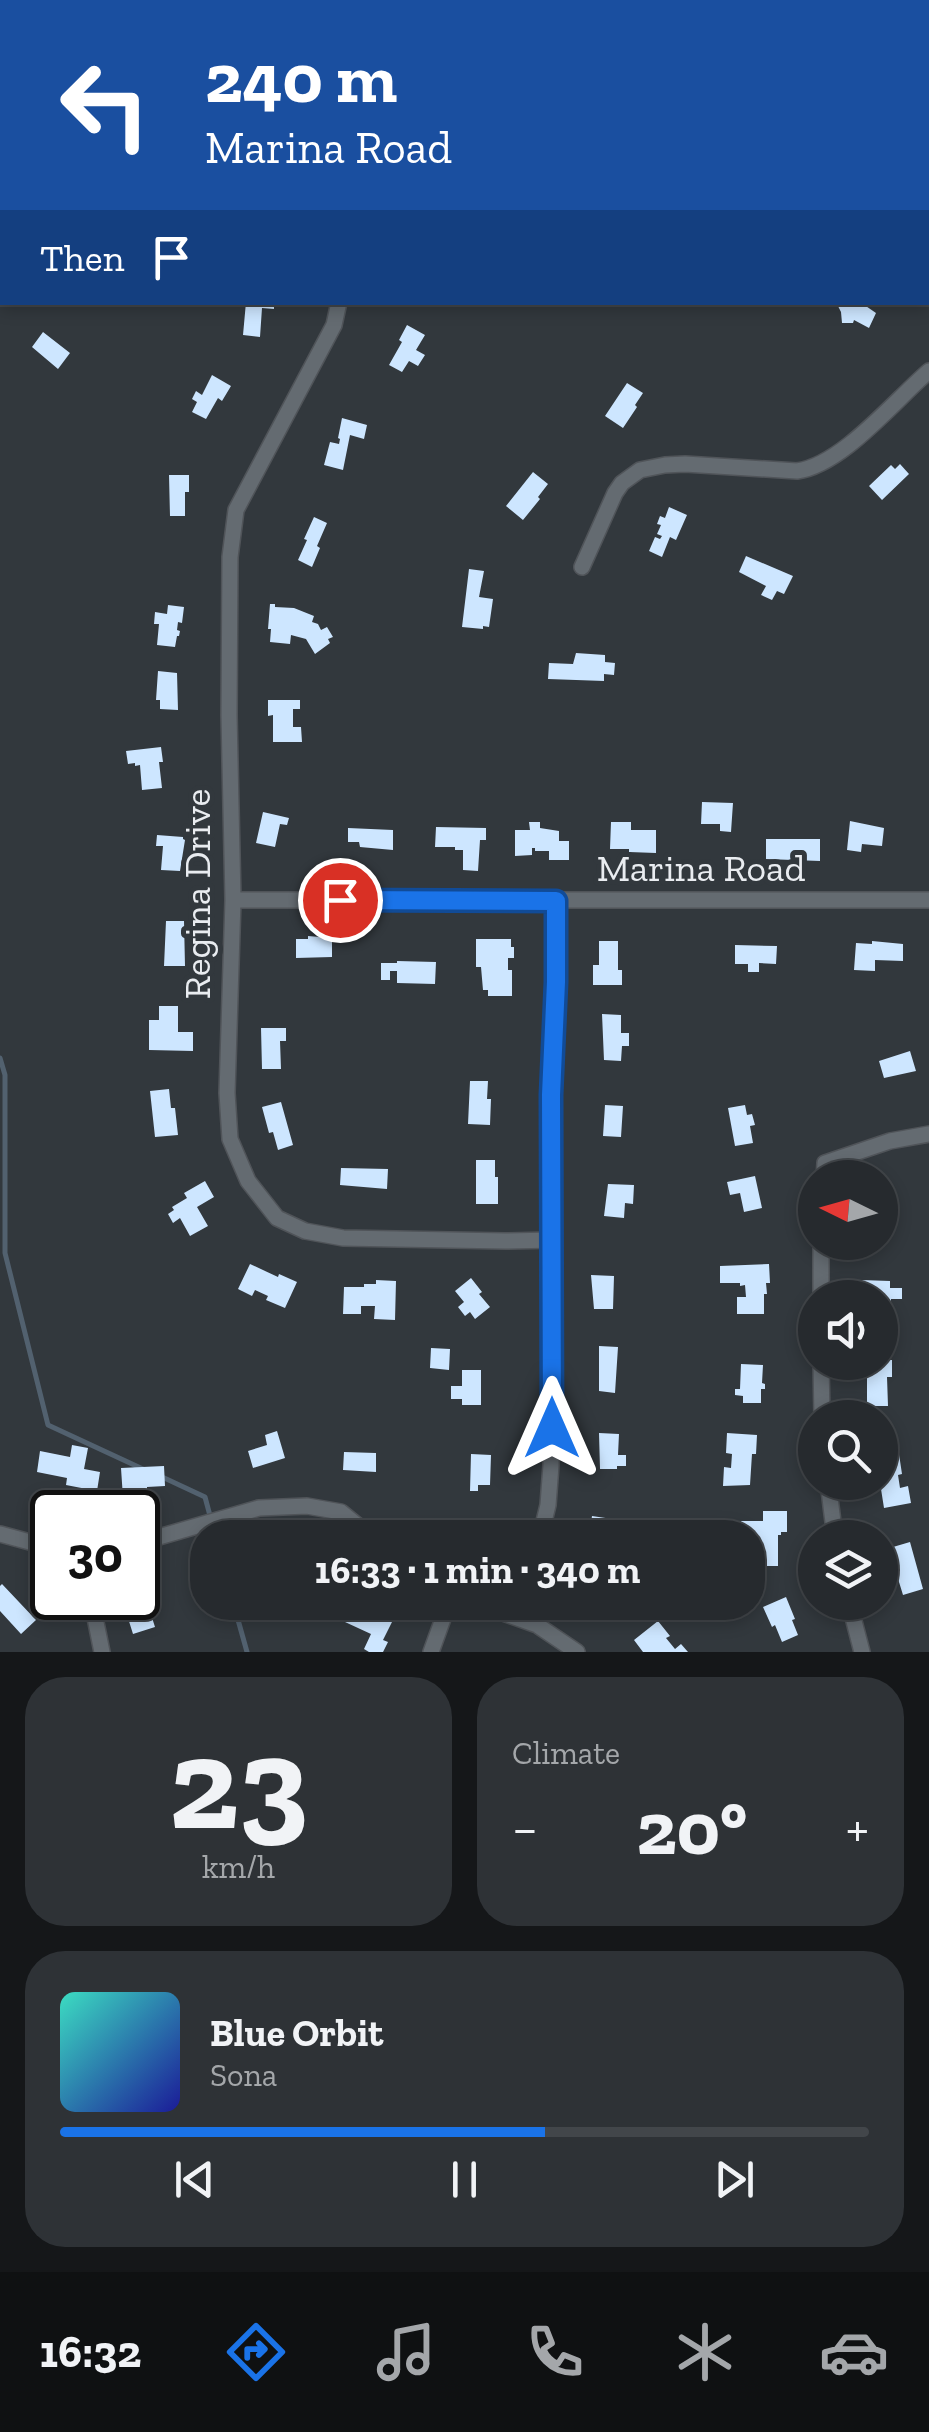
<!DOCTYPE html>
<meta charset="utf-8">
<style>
:root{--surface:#262a2e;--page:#2e3236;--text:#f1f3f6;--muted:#a4a7aa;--line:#42464a;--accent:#1a73e8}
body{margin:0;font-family:"Zilla Slab",serif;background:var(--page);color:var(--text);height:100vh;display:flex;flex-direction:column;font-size:38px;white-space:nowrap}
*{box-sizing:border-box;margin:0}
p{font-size:32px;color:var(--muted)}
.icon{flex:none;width:55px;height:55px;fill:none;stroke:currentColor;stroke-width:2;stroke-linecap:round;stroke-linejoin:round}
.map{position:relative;height:1652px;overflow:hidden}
.details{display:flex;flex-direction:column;gap:25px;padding:25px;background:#151719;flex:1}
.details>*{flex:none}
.hud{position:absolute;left:0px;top:0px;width:930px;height:305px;box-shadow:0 5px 15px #0003,0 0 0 2px var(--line);background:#1a4fa0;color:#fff;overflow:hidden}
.needle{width:65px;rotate:275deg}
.controls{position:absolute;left:798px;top:1160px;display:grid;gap:20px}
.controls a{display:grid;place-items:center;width:100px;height:100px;border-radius:50%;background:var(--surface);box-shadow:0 5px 15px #0003,0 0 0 2px var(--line);font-size:50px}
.speed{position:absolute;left:30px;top:1490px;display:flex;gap:20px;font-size:50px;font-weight:700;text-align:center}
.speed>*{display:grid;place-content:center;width:130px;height:130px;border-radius:50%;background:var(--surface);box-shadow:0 5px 15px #0003,0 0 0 2px var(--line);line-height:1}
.speed .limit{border:5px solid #111;border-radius:15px;background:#fff;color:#111}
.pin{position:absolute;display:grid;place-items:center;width:85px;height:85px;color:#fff;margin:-42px;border:5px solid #fff;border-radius:50%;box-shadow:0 2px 10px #0007}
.me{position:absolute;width:110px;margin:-55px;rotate:0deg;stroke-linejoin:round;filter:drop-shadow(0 0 8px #0008)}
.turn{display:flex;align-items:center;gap:35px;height:210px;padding:0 40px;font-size:45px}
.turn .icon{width:130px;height:130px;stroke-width:2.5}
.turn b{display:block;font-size:70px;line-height:85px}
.then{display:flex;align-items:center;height:95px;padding:0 40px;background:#0003;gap:20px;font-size:38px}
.big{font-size:75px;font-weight:700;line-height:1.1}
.details .widget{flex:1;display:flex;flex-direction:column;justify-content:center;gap:15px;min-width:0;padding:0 35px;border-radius:40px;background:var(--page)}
.details .dial{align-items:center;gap:0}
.dial b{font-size:130px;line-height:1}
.song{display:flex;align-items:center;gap:30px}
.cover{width:120px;height:120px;border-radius:15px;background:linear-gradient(135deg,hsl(170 70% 55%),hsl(240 70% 35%))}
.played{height:10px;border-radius:5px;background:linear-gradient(90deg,var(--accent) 60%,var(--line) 60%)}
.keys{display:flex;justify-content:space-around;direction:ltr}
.heat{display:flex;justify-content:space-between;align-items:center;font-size:55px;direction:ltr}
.details .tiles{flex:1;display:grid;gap:25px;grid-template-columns:1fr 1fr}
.widget:last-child{grid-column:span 2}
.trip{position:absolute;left:190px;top:1520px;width:575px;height:100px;border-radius:40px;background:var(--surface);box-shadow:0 5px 15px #0003,0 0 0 2px var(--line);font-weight:700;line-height:100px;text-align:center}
.dock{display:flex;height:160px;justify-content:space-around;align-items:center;background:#0f1112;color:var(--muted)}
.dock .icon{width:70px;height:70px}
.dock .selected{color:var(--accent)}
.dock b{font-size:45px;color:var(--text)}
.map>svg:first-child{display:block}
</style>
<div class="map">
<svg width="929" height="1652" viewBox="0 0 929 1652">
<rect width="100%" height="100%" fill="#32383d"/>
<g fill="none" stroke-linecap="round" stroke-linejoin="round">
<path stroke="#52616f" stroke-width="5" d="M0,1058l5,17v178l43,172 97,45
M160,1476l45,21 11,41
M233,1602l14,50"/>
</g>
<path fill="#cde6ff" d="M246,302h28v7l-12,-1 -2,29 -17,-2z
M836,302h24l16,11 -7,15 -15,-8 -1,3h-11l-1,-11z
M407,325l18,10 -9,15 9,5 -7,11 -9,-5 -7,11 -13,-7 13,-23 -3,-2z
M43,332l27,21 -12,16 -26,-22z
M212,375l19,11 -9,15 -4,-3 -12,21 -14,-7 5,-10 -5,-3 4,-8 6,4z
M627,383l16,10 -8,12 2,2 -14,21 -18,-12z
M342,418l25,7 -3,14 -14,-4 -7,35 -19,-5 6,-23 9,2 1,-5 -2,-1z
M900,464l9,10 -27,26 -13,-14 22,-21 4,4z
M533,472l15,12 -10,13 2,2 -17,21 -17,-14z
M169,475h20v17h-4v24h-15z
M669,507l18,8 -11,25 -6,-3 -8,20 -13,-6 6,-14 5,2 2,-3 -5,-2 4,-9 -4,-1 3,-8 5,2z
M314,517l13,6 -10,23 3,2 -8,19 -14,-7 9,-20 -3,-1z
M746,556l47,20 -9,18 -7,-3 -5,9 -11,-5 5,-9 -27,-14z
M469,569l15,2 -5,26 14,2 -4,28 -6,-1v3l-21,-2z
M270,604h5v3l19,1 20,8 -2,6 6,2 3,6 6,-3 6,10 -5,2 2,4 -15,11 -9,-15 -15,-4 -1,9 -20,-2 1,-13h-3z
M168,605l16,2 -2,16 -4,-1 -1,8 3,1 -1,5h-2l-2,11 -18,-2 2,-21h-5l1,-12 12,2z
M576,653l29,2v7l10,1 -1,12 -10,-1v7l-56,-2 1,-16 24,1z
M158,671l19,2 1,37 -18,-1v-9h-4z
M268,700h32v9h-7v18h8l1,15h-29v-27l-5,1z
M161,747l2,15h-4l3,26 -20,2 -2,-25 -5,1v-3l-7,1 -2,-13z
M702,802l31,1 -2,29 -11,-1v-7h-19z
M263,812l26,6 -2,7 -7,-1 -5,23 -19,-4z
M850,821l34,7 -2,18 -20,-2 -1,8 -14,-2z
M529,822h11v6l19,3v10h10v19h-20v-9h-14v-3h-3v7l-17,1v-26h15z
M611,822h20v8h25v23l-27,-1v-3h-19z
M436,827l50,1v12h-6l-2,31 -15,-1v-20h-8v-3h-20z
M348,828l45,2v20l-33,-3 -1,-5h-11z
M157,835l26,2v2l2,1 -5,31 -19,-1 2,-24h-7z
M766,839h54v22l-54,-2z
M166,921h18l1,45h-21z
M308,936l24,2v19l-36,1v-19h12z
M476,939h35v8h3v11h-6v12h4v26h-24v-6h-5l-2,-23h-5z
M599,941h19v29h4v15h-29v-20h6z
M872,941l31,3v17l-28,-1v11l-21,-1 2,-27 16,1z
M735,945l42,1 -1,18 -17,-1v9h-11v-8h-13z
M397,961l39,1 -1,22 -38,-1v-12h-7v9h-9v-17h16z
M159,1006h19v26h15v19l-44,-1v-30h10z
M602,1014l19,1v18h8v13h-7l-1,15 -17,-1z
M261,1028h25v13h-6l1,28h-19z
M910,1051l6,20 -32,7 -5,-17z
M470,1081h18l-1,18h4l-1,26 -22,-1z
M169,1089l2,19h4l3,27 -23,2 -5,-46z
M281,1102l12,43 -15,5 -5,-18 -4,1 -7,-26z
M605,1105l18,1 -2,31 -18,-1z
M745,1105l2,10 5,-1 3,11 -5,1 3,17 -18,3 -7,-38z
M476,1160h19v17h3v27h-22z
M341,1168l47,1 -1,20 -47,-4z
M755,1176l7,32 -18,4 -4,-19 -10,2 -3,-13z
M205,1181l9,16 -17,10 11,19 -18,10 -10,-18 -7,5 -5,-9 6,-4 -2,-3 15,-9 -3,-5z
M608,1184l26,1 -1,19 -8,-1 -1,15 -20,-2z
M250,1264l28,13 1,-3 18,8 -12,26 -19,-8 2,-4 -13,-6 -3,6 -14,-7z
M769,1264l1,19h-4l1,11h-3v20h-27v-17h9l-1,-12 -5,1v-3h-20v-17z
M591,1275l23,1 -1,33h-19z
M471,1278l11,14 -3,2 11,13 -15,12 -5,-7 -5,4 -7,-9 6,-5 -9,-11z
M376,1280l20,1 -1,39 -21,-1 1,-13h-14v8h-18l1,-27h20v-3h12z
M861,1280l29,1v7h12v11h-11v2h-4v15l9,1v16l-16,-1v-34h-20z
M599,1346l19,1 -3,46 -16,-2z
M431,1348l19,1 -1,21 -19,-2z
M880,1360h12v17h-5l1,29h-21v-29h-6v-15h19z
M741,1364l22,1 -1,18 3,1v5h-4v14h-18v-7l-8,-1v-6h5z
M462,1370h19v35h-19v-6h-11v-13h11z
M277,1431l8,27 -32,10 -5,-17 19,-6 -2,-10z
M599,1433l20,1 -1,21h8v11h-9v3h-17z
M727,1433l30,2 -1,19h-4l-2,31 -27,1 1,-19 7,1 1,-14 -6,-1z
M72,1445l16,3 -4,21 16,3 -3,19 -31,-6 1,-7 -30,-6 3,-21 30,6z
M344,1452l32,1v19l-33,-2z
M471,1454l20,1 -1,30h-12v6h-8z
M899,1454l3,20 -4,1 2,13 8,-2 3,17 -27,5 -3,-19h-3l-1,-7h3v-24z
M164,1466l1,20 -18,1v4h-8l1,6 -17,1 -2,-30z
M763,1511h24v21h-6v3h-3v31h-25v-13h3v-16h-15v-16h22z
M592,1516l27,4 -3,17 -27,1z
M910,1542l13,47 -20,6 -8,-26 4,-1 -6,-21z
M152,1575l5,16 -9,3 3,10 -3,1 7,22 -22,7 -6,-19 4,-1 -4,-13 3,-1 -1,-2h9v-18z
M2,1584l34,36 -15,14 -21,-23v-25z
M786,1597l9,22 -3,1 6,15 -16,7 -7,-17 -3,2 -9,-20z
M343,1602h25l-3,7 27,13 -9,18 5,2 -5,10h-14l-5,-3 7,-15 -26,-12 7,-15z
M658,1621l12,15 -4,2 9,11 6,-5 7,8h-45l-9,-12z"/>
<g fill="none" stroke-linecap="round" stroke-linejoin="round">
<g stroke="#505459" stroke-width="18">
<path id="minor" d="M114,0v2
M851,2l3,-2
M339,302l-5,23 -98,185 -6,47 -1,158 4,185 -6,193 3,46 18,42 29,37 28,13 38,7 162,3 48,-1
M582,567l33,-74 7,-10 18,-13 25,-5 20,-1 112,7c45,-6 97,-70 132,-100
M233,900h696
M824,1178l1,-15 65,-22 39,-7
M821,1298v-56
M821,1362l1,56
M828,1482l7,56
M0,1534l52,14
M540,1538l8,-33 3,-40v-370l5,-113v-81
M138,1543l121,-35 48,-2 34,6 32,26
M91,1598l11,54
M472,1602l65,23 40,27
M849,1602l13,50
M431,1652l18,-50"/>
</g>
<g stroke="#505459" stroke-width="20">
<path id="major" d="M700,0l3,2
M928,242l1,2"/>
</g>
<use href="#minor" stroke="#646b71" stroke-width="15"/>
<use href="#major" stroke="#808a51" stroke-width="18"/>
</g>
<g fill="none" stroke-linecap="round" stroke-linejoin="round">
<g stroke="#114b97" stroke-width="25">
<path id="route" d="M340,900l216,1v81l-5,113 1,333"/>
</g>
<use href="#route" stroke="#1a73e8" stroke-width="18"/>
</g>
<g text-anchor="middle" stroke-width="10" stroke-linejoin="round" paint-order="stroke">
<g font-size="38" fill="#e9ecf0" stroke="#32383d">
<text x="701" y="881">Marina Road</text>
<text transform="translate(197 894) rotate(-90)" y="13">Regina Drive</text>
</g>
</g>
</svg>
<div class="controls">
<a><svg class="needle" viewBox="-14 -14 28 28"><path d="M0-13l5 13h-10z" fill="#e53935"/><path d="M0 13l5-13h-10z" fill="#a4a7aa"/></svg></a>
<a><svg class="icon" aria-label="sound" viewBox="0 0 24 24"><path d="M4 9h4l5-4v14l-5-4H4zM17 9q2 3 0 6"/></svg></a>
<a><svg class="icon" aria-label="search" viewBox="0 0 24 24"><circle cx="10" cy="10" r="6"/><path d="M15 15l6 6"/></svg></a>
<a><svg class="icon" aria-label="layers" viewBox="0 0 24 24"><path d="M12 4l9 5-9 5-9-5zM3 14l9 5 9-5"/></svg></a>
</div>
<div class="speed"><div class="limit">30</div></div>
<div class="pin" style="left:340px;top:900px;background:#d93025"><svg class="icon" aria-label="arrive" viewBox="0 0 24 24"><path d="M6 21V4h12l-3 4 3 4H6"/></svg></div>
<svg class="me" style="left:552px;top:1428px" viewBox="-20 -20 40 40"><path d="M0-17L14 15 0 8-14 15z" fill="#1a73e8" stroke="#fff" stroke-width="4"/></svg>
<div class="trip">16:33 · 1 min · 340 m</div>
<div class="hud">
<div class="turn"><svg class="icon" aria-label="left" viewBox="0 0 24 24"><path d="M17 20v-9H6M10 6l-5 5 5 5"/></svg><div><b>240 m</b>Marina Road</div></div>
<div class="then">Then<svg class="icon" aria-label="arrive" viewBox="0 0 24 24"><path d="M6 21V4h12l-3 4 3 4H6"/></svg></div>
</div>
</div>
<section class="details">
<div class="tiles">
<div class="widget dial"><b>23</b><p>km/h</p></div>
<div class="widget"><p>Climate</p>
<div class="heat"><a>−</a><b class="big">20°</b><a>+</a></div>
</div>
<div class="widget">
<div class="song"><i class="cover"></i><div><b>Blue Orbit</b><p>Sona</p></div></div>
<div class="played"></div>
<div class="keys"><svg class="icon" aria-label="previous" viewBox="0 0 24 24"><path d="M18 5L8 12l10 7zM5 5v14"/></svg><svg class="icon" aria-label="pause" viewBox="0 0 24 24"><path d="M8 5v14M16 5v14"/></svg><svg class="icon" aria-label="next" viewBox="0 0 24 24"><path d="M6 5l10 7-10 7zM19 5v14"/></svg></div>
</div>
</div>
</section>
<nav class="dock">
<b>16:32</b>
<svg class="icon selected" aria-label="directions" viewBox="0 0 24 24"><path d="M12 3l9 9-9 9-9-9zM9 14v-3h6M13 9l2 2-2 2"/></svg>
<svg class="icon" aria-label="music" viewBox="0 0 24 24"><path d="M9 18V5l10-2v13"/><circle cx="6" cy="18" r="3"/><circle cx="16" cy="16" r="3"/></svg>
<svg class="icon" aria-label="phone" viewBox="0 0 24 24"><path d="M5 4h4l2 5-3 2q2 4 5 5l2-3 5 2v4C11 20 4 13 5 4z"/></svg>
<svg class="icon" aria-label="climate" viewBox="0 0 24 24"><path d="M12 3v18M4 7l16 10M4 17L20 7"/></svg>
<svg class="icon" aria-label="car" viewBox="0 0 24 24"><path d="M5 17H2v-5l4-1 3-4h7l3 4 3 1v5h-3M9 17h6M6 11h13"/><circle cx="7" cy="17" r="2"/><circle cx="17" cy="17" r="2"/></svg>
</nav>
